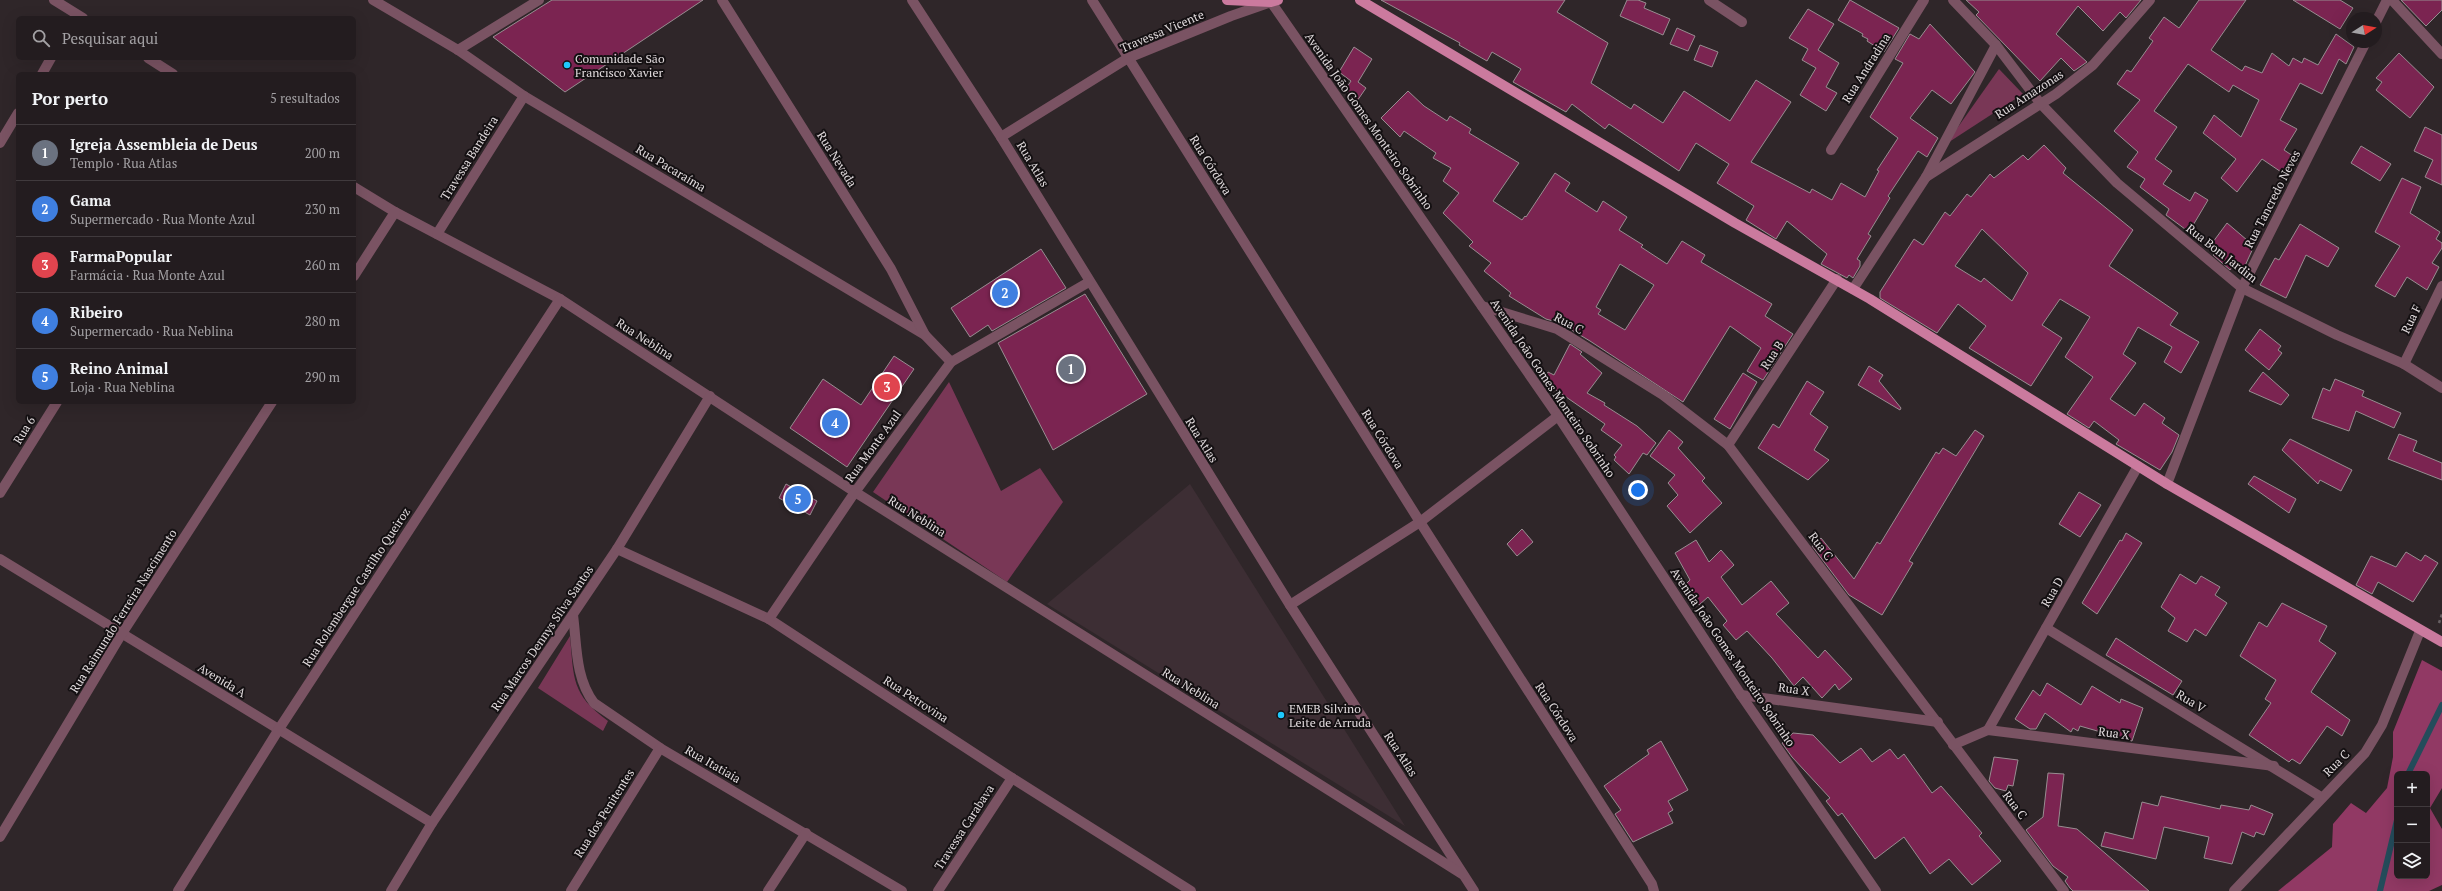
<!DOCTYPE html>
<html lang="pt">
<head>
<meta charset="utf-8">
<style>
	:root { --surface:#231c1f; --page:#2b2528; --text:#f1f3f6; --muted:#a3a1a4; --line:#403a3d; --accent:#0f766e }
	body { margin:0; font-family:"PT Serif",serif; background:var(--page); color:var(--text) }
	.controls { position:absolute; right:12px; bottom:12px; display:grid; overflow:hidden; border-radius:6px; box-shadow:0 4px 16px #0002 }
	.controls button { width:36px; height:36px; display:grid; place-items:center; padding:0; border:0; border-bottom:1px solid var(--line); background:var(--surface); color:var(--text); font:20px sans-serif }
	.compass { position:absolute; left:2346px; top:12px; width:36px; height:36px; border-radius:50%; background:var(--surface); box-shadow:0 4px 16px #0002; rotate:79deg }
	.you { position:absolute; left:1638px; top:490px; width:14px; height:14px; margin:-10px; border:3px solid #fff; border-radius:50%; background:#1a73e8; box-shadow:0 0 0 6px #1a73e833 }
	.badge { display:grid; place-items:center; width:26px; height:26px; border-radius:50%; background:var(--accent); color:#fff; font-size:13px; font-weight:700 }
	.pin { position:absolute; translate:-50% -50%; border:2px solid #fff; box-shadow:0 1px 4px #0006 }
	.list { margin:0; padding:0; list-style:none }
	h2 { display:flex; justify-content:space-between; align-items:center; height:52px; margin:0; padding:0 16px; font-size:17px }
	h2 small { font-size:13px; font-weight:400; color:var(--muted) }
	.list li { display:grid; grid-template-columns:26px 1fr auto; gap:12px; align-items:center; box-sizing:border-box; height:56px; padding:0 16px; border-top:1px solid var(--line) }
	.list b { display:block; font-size:15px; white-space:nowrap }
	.list p { margin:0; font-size:13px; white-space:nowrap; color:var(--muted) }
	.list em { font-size:13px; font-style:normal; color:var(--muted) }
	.icon { flex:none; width:22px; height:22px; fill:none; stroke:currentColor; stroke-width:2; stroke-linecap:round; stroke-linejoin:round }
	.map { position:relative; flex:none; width:2442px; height:891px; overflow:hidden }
	.search { position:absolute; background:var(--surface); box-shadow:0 4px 16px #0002; left:16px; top:16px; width:340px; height:44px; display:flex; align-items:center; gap:10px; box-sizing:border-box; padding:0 14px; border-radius:6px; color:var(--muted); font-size:15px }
	.panel { position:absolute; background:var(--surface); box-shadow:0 4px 16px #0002; left:16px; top:72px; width:340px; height:332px; border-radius:6px }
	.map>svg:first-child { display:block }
</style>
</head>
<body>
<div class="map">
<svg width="2442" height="891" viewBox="0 0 2442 891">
	<rect width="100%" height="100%" fill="#2f2629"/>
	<polygon fill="#3d2e34" points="1190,484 1405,826 1047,604"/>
	<g fill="#793756">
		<polygon points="1999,69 2023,94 1946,144"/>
		<polygon points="949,382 1001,491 1040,468 1063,502 1007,582 873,492"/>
		<path d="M 570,636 C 574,679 571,694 608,721 L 603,731 L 538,688 Z"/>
	</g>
	<path fill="#913964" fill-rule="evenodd" d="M 2422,660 L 2442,671 L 2442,788 L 2430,808 L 2442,829 L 2442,885 L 2429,891 L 2278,891 L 2332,847 L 2333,824 L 2351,803 L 2366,813 L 2387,788 L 2393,757 L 2393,732 ZM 2397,774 L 2427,774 L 2427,876 L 2397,876 Z"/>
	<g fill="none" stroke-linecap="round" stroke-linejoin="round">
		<g stroke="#244c5b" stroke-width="6">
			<polyline points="2408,774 2442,705"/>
			<polyline points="2380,891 2397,820"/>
		</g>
	</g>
	<g fill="#7b2451" stroke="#988d91" fill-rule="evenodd">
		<polygon points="552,0 703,0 565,92 493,37"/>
		<polygon points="1381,0 1565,0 1557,12 1608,43 1591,83 1631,109 1634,104 1663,123 1684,91 1730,121 1756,80 1791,102 1751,162 1810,193 1812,189 1832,200 1841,183 1865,197 1879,171 1877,170 1898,138 1870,117 1903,63 1895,59 1910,34 1919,39 1930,24 1975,72 1951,104 1932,90 1910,118 1938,138 1927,157 1918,151 1888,196 1890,198 1868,234 1871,236 1857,259 1860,261 1860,266 1853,278 1849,275 1847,278 1821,264 1827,254 1787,221 1776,239 1746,220 1754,206 1717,183 1729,164 1696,143 1679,171 1609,124 1605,129 1572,104 1566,112 1513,82 1521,69 1492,52 1487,61 1459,45 1460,43"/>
		<polygon points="1627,0 1638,0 1646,3 1644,8 1670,19 1663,35 1620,16"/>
		<polygon points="1850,0 1899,28 1884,52 1867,41 1868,39 1862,36 1863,34 1838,20"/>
		<polygon points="1966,0 2141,0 2126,18 2120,12 2103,31 2078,6 2056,34 2087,62 2074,71 2061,58 2040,81 1976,15 1979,12"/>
		<polygon points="2199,0 2246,0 2211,50 2242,71 2245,66 2262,73 2272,53 2289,66 2293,58 2302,63 2304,58 2318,65 2336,34 2354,47 2346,64 2339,59 2322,94 2300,83 2280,120 2297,129 2284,150 2296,158 2287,176 2262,159 2237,192 2221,178 2236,159 2203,133 2214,115 2241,137 2259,100 2233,85 2229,92 2188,64 2154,111 2177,127 2155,159 2172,171 2163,184 2190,201 2195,192 2208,200 2189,232 2166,215 2169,209 2140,187 2145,179 2127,167 2138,152 2114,131 2140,100 2117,84 2127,70 2131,72 2153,41 2149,38 2164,17 2179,28"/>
		<polygon points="2293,0 2340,0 2353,8 2340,29"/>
		<polygon points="2401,0 2442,0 2442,10 2426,26"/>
		<polygon points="1808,9 1834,24 1818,50 1839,63 1826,87 1837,93 1826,111 1800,95 1816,68 1802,60 1808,49 1789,38"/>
		<polygon points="1677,28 1695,36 1688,51 1670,44"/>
		<polygon points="1700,45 1718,52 1712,67 1694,60"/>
		<polygon points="1354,47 1372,59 1358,82 1366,88 1357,101 1345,90 1351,81 1339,72"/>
		<polygon points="2399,53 2434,87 2410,118 2376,90 2382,82 2376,78"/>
		<path d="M 1408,91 L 1424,106 L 1447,121 L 1450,116 L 1471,129 L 1469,133 L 1519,163 L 1493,201 L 1522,220 L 1525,216 L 1526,217 L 1555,173 L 1570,183 L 1565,191 L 1597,212 L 1603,201 L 1627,217 L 1619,230 L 1643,245 L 1641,247 L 1667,264 L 1682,241 L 1705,255 L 1701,262 L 1772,304 L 1765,316 L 1793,334 L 1763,380 L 1747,371 L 1761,348 L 1730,326 L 1683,402 L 1590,341 L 1560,323 L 1546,319 L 1509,296 L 1511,293 L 1484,271 L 1491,263 L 1469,246 L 1473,242 L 1443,213 L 1459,193 L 1443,181 L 1451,168 L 1433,158 L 1436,153 L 1404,131 L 1400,137 L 1381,118 ZM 1620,264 L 1654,285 L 1625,330 L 1598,314 L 1601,310 L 1596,307 Z"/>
		<polygon points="2425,127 2442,135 2442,185 2425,177 2433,160 2414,151"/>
		<path d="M 2044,145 L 2066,168 L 2063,173 L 2133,230 L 2109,266 L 2178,313 L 2170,325 L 2199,342 L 2181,373 L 2164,362 L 2172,347 L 2138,327 L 2123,354 L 2136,363 L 2110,399 L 2135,416 L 2144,403 L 2165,418 L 2162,423 L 2179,435 L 2172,452 L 2160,470 L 2116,444 L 2119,440 L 2094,421 L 2089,428 L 2067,414 L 2093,377 L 2065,357 L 2090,317 L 2060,299 L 2042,325 L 2062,338 L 2031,386 L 1969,348 L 1986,326 L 1958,304 L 1937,333 L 1880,298 L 1880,292 L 1914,239 L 1923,245 L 1945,212 L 1950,216 L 1967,194 L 1971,197 L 1990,174 L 1994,178 L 2023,155 L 2028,160 ZM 1982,229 L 2028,273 L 2012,301 L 1984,278 L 1981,282 L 1955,266 Z"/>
		<polygon points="2361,146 2391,164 2380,181 2351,163"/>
		<polygon points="2402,178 2421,187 2410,213 2440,232 2436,239 2442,243 2442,248 2432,263 2439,267 2427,290 2407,277 2395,297 2375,286 2400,246 2375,232"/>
		<polygon points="2227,223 2254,246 2244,268 2236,262 2230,270 2213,255 2216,252 2210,246"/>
		<polygon points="2300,224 2339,248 2328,267 2306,255 2286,298 2260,285 2275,258 2279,260"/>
		<polygon points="1041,249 1066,288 992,331 988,325 970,337 951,308"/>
		<polygon points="1085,294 1147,394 1053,450 998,343"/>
		<polygon points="2260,329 2281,346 2278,350 2282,353 2269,370 2245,350"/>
		<polygon points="1570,344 1582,352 1580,354 1602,373 1587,393 1605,403 1604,405 1637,426 1656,443 1647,455 1643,453 1629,474 1614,460 1616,457 1614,455 1622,445 1601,430 1605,424 1543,381 1548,372 1554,375"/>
		<polygon points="894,356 914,369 847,467 790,428 823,379 861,405"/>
		<polygon points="1869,366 1883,375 1879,381 1901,408 1900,410 1858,385"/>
		<polygon points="2263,372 2289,395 2281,405 2249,391"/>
		<polygon points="1743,373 1757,382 1730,429 1714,419"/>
		<polygon points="2335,379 2364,391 2362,396 2401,413 2394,428 2356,411 2349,431 2312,418 2323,388 2330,391"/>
		<polygon points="1807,381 1824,392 1810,414 1828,427 1814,450 1829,460 1808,480 1758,448 1773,424 1779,428"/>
		<polygon points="1669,430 1683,442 1678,448 1705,478 1702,481 1722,503 1690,533 1667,506 1678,495 1668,483 1675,475 1650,456"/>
		<polygon points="1975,430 1984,436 1909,561 1913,563 1882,615 1849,595 1812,546 1821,538 1854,579 1877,542 1880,544 1936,452 1939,454 1943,448 1956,456"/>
		<polygon points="2399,434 2417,441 2413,451 2442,463 2442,480 2388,459"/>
		<polygon points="2290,439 2352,470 2341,491 2320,480 2318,484 2282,450"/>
		<polygon points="2254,476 2296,499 2289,513 2248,484"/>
		<polygon points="786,484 817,501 810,515 779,498"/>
		<polygon points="2079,492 2101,505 2080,537 2059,524"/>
		<polygon points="1522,529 1533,542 1517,556 1507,544"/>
		<polygon points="2126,533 2142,543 2097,614 2082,603 2120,540 2122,541"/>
		<polygon points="1696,540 1709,562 1721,550 1734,565 1721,577 1742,605 1771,581 1789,603 1776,614 1818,658 1825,650 1852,679 1839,690 1835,684 1822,698 1803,677 1794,686 1772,658 1747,631 1736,640 1723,625 1727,621 1708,597 1699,605 1686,584 1690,580 1675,553"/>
		<polygon points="2406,552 2421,561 2425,555 2438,563 2413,602 2378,582 2372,594 2356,585 2371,556 2396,567"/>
		<polygon points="2180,574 2196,584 2201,576 2220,587 2215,595 2227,603 2206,636 2195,629 2187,642 2168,631 2175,618 2161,607"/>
		<polygon points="2282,603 2327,626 2319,641 2336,653 2311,692 2350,720 2342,736 2327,726 2300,764 2292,759 2289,762 2249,735 2271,703 2265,699 2276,680 2240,656 2259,622 2267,627"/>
		<polygon points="2116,638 2182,681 2173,695 2106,655"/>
		<polygon points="2047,683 2081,705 2092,686 2120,703 2121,699 2143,708 2132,741 2080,726 2078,731 2073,728 2071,732 2045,713 2036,729 2030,729 2015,719 2033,690 2040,696"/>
		<polygon points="1793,733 1813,735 1840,763 1861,748 1872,762 1890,749 1898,759 1904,754 1932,793 1941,786 1982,833 1979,836 2001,861 1972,885 1949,859 1930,874 1904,837 1875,859 1842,813 1838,816 1826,801 1830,798 1792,757 1782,743"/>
		<polygon points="1661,741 1688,790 1668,801 1673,810 1668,813 1673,823 1633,842 1615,814 1621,810 1604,786 1649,754 1647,750"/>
		<polygon points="1994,757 2018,760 2013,786 2008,785 2006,791 1995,788 1989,781"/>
		<polygon points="2048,773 2064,774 2058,826 2077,829 2149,891 2073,891 2070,888 2065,881 2068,877 2053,866 2026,830 2043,817"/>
		<polygon points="2161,796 2220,809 2221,805 2249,810 2251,805 2273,814 2264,835 2256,832 2254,837 2242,832 2232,864 2204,858 2209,837 2164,827 2156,859 2101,846 2105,832 2133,839 2142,802 2158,806"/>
	</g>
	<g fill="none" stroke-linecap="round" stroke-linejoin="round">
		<polyline stroke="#686063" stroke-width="2.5" stroke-dasharray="3 3" stroke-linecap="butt" points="2439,623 2442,614"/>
		<g stroke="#7a5363" stroke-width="10">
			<polyline points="54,0 83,18"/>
			<polyline points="373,0 458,50 524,96 925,335 951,362"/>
			<polyline points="722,0 891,269 925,335"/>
			<polyline points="912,0 1001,137 1290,605 1474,891"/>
			<polyline points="1092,0 1420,522 1652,884 1654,891"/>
			<polyline points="1709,0 1742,22"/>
			<polyline points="1953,0 1996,45 2040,103 2117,183 2242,288 2337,335 2404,364 2442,388"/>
			<polyline points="2392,0 2442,54"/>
			<polyline points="2376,22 2387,0"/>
			<polyline points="458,50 539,0"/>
			<polyline points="148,58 173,74"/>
			<polyline points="42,74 51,58"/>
			<polyline points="1001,137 1128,58 1231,16 1271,2 1558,416 1741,695 1876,891"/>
			<polyline points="0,143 18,113"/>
			<polyline points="1831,150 1924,0"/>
			<polyline points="1926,177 2056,94 2093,65 2150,0"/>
			<polyline points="354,187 395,212 560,299 855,492 1462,874"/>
			<polyline points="437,234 524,96"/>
			<polyline points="354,276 395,212"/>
			<polyline points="1853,289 1926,177 1996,45"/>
			<polyline points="1482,306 1557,329 1663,395 1728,445 2064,891"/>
			<polyline points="2404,364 2442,286"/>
			<polyline points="1728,445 1837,279"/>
			<polyline points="2167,484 2242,288 2366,42"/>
			<polyline points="0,493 57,402"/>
			<polyline points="617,549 769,619 1012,778 1191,891"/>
			<polyline points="0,559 432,823"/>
			<polyline points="1290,605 1420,522 1558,416"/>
			<path d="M 573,615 C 577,645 575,678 594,703 L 660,748 L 902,891"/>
			<polyline points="769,619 855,492 951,362 1089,282"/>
			<polyline points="2046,628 2321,797"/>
			<polyline points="1741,695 1938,722"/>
			<polyline points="1988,730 2138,466"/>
			<polyline points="1953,745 1988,730 2274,766"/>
			<polyline points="0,837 121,635 272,402"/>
			<polyline points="178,891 279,729 560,299"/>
			<polyline points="391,891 432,823 617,549 710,396"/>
			<polyline points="571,891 660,748"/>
			<polyline points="768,891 806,833"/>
			<polyline points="938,891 1012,778"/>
			<polyline points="2234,891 2365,753 2382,725 2420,631"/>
		</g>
		<g stroke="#cb7a9e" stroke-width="10">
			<polyline points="1227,0 1271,2 1278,0"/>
			<polyline points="1360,0 1735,223 1870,299 2167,484 2442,642"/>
		</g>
	</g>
	<g fill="#1ec9fd" stroke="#141012" stroke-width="1.5">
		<circle cx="567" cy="65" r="4"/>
		<circle cx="1281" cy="715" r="4"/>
	</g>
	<g text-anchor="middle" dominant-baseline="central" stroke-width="4" stroke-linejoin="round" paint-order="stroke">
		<g font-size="12" fill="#e0dadc" stroke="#141012">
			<text transform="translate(1162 31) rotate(-23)">Travessa Vicente</text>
			<text transform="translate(1866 68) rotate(-58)">Rua Andradina</text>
			<text transform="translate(2029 94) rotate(-33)">Rua Amazonas</text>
			<text transform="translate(1369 121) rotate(55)">Avenida João Gomes Monteiro Sobrinho</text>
			<text transform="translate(469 158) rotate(-58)">Travessa Bandeira</text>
			<text transform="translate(837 159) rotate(58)">Rua Nevada</text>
			<text transform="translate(1033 164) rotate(59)">Rua Atlas</text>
			<text transform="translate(1211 165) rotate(58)">Rua Córdova</text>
			<text transform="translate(671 168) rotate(31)">Rua Pacaraíma</text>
			<text transform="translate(2272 199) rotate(-63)">Rua Tancredo Neves</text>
			<text transform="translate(2222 253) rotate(38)">Rua Bom Jardim</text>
			<text transform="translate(2411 319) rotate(-64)">Rua F</text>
			<text transform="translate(1569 323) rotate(28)">Rua C</text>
			<text transform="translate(645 339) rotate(33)">Rua Neblina</text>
			<text transform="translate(1772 355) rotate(-57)">Rua B</text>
			<text transform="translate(1553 388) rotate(56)">Avenida João Gomes Monteiro Sobrinho</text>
			<text transform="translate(24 430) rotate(-58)">Rua 6</text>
			<text transform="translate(1383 439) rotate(58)">Rua Córdova</text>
			<text transform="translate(1202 440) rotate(58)">Rua Atlas</text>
			<text transform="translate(873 446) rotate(-54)">Rua Monte Azul</text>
			<text transform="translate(917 516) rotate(32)">Rua Neblina</text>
			<text transform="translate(1821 546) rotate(53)">Rua C</text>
			<text transform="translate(356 587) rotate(-57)">Rua Rolembergue Castilho Queiroz</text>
			<text transform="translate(2052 592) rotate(-60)">Rua D</text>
			<text transform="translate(123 611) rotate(-58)">Rua Raimundo Ferreira Nascimento</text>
			<text transform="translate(542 638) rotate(-56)">Rua Marcos Dennys Silva Santos</text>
			<text transform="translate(1733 657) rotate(56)">Avenida João Gomes Monteiro Sobrinho</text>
			<text transform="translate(222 680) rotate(31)">Avenida A</text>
			<text transform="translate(1191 688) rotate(32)">Rua Neblina</text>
			<text transform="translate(1794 689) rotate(8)">Rua X</text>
			<text transform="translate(916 699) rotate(33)">Rua Petrovina</text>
			<text transform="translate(2191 701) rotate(31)">Rua V</text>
			<text transform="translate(1557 712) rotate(57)">Rua Córdova</text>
			<text transform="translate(2114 733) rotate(7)">Rua X</text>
			<text transform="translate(1401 754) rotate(57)">Rua Atlas</text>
			<text transform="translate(2336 763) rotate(-45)">Rua C</text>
			<text transform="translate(713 764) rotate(30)">Rua Itatiaia</text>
			<text transform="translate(2015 805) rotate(53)">Rua C</text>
			<text transform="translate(604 813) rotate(-58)">Rua dos Penitentes</text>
			<text transform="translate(964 827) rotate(-57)">Travessa Carabava</text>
		</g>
		<g font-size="12" fill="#e0dadc" stroke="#141012" text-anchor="start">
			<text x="575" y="58">Comunidade São<tspan x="575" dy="14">Francisco Xavier</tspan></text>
			<text x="1289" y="708">EMEB Silvino<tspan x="1289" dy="14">Leite de Arruda</tspan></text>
		</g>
	</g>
</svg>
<div class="controls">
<button>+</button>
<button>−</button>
<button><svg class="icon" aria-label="layers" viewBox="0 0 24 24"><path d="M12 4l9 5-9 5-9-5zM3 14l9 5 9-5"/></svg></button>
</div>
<svg class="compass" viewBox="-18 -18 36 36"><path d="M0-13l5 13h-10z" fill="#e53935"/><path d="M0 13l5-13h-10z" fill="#a3a1a4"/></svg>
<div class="you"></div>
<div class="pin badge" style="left:1071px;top:369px;background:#6b7280">1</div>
<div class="pin badge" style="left:1005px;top:293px;background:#3f7fe0">2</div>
<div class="pin badge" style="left:887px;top:387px;background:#e0444e">3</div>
<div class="pin badge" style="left:835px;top:423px;background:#3f7fe0">4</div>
<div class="pin badge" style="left:798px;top:499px;background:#3f7fe0">5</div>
<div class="search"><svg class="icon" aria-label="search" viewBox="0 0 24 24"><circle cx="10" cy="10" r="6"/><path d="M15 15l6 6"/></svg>Pesquisar aqui</div>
<section class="panel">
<h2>Por perto<small>5 resultados</small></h2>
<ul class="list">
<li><span class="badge" style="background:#6b7280">1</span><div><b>Igreja Assembleia de Deus</b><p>Templo · Rua Atlas</p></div><em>200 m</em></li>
<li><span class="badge" style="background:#3f7fe0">2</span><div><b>Gama</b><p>Supermercado · Rua Monte Azul</p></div><em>230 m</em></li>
<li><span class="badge" style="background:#e0444e">3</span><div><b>FarmaPopular</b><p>Farmácia · Rua Monte Azul</p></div><em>260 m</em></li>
<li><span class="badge" style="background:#3f7fe0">4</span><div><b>Ribeiro</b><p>Supermercado · Rua Neblina</p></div><em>280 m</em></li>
<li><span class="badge" style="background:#3f7fe0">5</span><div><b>Reino Animal</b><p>Loja · Rua Neblina</p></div><em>290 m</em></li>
</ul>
</section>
</div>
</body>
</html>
